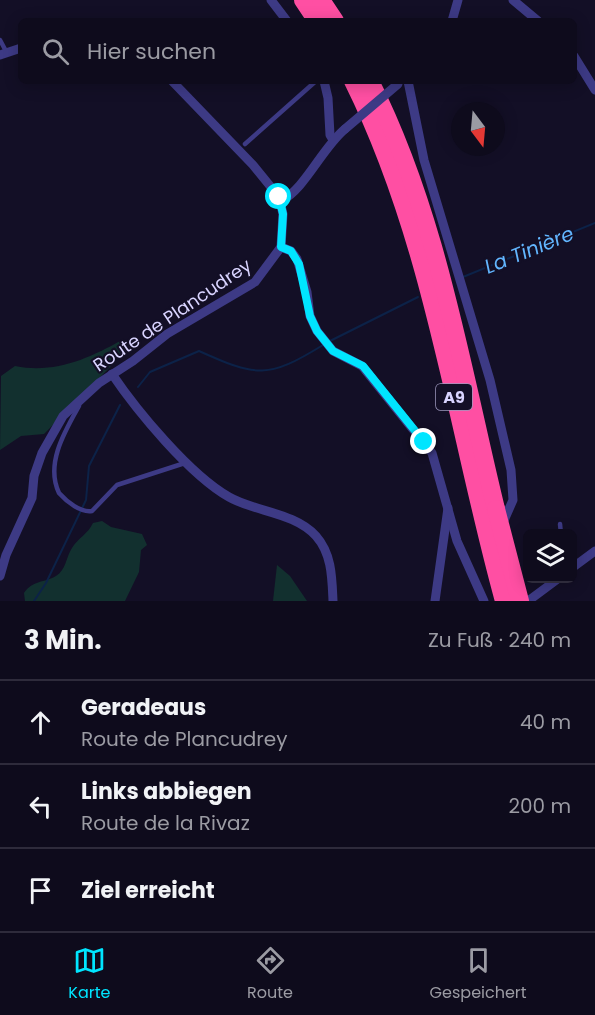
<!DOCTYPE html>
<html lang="de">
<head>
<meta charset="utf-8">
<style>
	:root { --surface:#0e0b1c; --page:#1c1929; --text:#f1f3f6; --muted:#9b9ba3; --line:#2e2b3b; --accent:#00e5ff }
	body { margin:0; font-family:Poppins,sans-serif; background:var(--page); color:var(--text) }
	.controls { position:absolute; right:18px; bottom:18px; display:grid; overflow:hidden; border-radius:9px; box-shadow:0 3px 15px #0003 }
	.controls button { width:54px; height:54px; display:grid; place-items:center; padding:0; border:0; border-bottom:2px solid var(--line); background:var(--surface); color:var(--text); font:30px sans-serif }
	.compass { position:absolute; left:451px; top:102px; width:54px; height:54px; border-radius:50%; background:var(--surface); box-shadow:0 3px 15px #0003; rotate:164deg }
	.stop { position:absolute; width:18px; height:18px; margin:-14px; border:4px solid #00e5ff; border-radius:50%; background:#fff }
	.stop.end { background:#00e5ff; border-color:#fff; box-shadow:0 2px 6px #0008 }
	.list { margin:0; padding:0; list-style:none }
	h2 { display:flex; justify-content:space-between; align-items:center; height:78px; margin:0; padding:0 24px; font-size:26px }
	h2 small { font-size:20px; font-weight:400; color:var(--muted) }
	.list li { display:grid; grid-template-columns:39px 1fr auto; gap:18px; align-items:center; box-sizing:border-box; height:84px; padding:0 24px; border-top:2px solid var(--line) }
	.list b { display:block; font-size:22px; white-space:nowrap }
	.list p { margin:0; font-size:20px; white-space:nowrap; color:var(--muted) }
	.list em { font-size:20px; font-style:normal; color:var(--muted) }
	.icon { flex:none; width:33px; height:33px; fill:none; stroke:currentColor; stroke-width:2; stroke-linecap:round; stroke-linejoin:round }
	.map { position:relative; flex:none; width:595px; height:601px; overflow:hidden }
	.search { position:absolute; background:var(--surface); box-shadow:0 3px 15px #0003; left:18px; right:18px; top:18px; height:66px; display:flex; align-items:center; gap:15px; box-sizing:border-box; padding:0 21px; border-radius:9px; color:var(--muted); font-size:22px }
	.sheet { height:330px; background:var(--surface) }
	nav { display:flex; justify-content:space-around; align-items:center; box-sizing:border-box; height:84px; border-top:2px solid var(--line); background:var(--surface); font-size:16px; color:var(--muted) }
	nav a { display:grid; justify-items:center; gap:3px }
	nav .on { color:var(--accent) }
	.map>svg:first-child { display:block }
</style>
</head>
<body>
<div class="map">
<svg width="595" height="601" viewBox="0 0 595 601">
	<rect width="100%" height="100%" fill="#130f26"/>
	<g fill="#12302f">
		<path d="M 122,340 L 125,348 L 116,361 L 44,434 L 21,436 L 0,450 L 1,376 L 15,366 C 54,374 88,359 122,340 Z"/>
		<path d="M 102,521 L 111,527 L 142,534 L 147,545 L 141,550 L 139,572 L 125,601 L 25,601 L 24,593 C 33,580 44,583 56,576 C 66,570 66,557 72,548 C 78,538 88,534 93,523 Z"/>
		<polygon points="277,565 290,576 307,601 273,601"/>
	</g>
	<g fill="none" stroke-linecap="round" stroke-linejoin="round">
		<g stroke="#0c2248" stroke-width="2">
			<polyline points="463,277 595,223"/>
			<polyline points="328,342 418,297"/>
			<path d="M 138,387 L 150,372 L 199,351 C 257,377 268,379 323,345"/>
			<polyline points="34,601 46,583 86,500 89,466 120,405"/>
		</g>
		<g stroke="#3d3a85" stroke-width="4.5">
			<polyline points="0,40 7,53"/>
			<polyline points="245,144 316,81"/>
			<path d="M 79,406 C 65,431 45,464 59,493 C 67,502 81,513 92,511 L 117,485 L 188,462"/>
			<polyline points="560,524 561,534"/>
		</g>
		<g stroke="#3d3a85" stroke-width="9">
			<polyline points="271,0 287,21"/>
			<polyline points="513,0 538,21"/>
			<polyline points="452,21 458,0"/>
			<polyline points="0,55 21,48"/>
			<polyline points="574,56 595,90"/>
			<polyline points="324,81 328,98 330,135 333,140"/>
			<polyline points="408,81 424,160 490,380 511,470 513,500 502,525"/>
			<path d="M 281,201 C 305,189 322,148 345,129"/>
			<polyline points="281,247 291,251 297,259 307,292 310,316 317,331 333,351 362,366 432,453 457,541 484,601"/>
			<path d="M 112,374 C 137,411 190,475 229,497 C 255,512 294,512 316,536 C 332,554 332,578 333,601"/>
			<polyline points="572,568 595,551"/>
			<polyline points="0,576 6,555 32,498 34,476 42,453 63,416 99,383 133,361 167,334 255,282 281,247 283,214 279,197 253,165 172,81"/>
			<polyline points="435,601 448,508"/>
			<polyline points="528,601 559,578"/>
		</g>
		<g stroke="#ff4fa3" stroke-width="18">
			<polyline points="303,0 317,21"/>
			<polyline points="321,0 335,21"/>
			<path d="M 353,81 C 434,244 456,427 504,601"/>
			<path d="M 370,81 C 437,214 461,365 496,509"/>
		</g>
		<polyline stroke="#3d3a85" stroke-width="9" points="345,129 398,84"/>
		<polyline stroke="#ff4fa3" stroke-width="18" points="496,509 520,601"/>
	</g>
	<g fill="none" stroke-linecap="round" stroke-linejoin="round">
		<polyline stroke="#00e5ff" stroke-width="8" points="279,197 283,214 281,247 291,251 299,264 310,316 317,331 333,351 363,366 424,442"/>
	</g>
	<g text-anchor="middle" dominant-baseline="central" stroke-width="4.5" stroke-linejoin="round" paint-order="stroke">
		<rect fill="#130f26" stroke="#9e99be" stroke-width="1.5" x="436" y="384" width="36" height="26" rx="4.5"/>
		<g font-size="16" font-weight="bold" fill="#d9d4ff">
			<text x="454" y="397">A9</text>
		</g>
		<g font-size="18" fill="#d9d4ff" stroke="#130f26">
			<text transform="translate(172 315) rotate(-34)">Route de Plancudrey</text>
		</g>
		<g font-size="20" font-style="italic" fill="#62b6ff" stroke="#130f26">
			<text transform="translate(529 250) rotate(-22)">La Tinière</text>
		</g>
	</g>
</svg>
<div class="controls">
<button><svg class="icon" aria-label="layers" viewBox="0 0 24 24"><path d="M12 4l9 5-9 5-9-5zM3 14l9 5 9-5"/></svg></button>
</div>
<svg class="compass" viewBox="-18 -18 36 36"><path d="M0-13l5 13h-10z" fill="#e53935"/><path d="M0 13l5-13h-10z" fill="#9b9ba3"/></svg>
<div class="stop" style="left:279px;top:197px"></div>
<div class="stop end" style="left:424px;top:442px"></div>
<div class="search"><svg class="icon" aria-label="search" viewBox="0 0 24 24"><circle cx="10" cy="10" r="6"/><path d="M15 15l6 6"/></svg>Hier suchen</div>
</div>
<section class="sheet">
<h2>3 Min.<small>Zu Fuß · 240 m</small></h2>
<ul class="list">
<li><svg class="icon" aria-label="ahead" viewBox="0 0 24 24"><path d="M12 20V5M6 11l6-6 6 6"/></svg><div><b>Geradeaus</b><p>Route de Plancudrey</p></div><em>40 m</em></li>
<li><svg class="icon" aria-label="left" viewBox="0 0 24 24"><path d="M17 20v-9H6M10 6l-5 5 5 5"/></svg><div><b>Links abbiegen</b><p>Route de la Rivaz</p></div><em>200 m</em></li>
<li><svg class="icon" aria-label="arrive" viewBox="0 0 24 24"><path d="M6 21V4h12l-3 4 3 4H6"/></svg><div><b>Ziel erreicht</b></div></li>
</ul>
</section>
<nav>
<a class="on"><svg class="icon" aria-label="map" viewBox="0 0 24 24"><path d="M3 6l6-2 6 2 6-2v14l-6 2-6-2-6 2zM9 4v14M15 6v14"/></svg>Karte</a>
<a><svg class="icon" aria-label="directions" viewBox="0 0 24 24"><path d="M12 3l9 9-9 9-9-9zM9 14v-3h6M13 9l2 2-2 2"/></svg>Route</a>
<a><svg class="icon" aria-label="saved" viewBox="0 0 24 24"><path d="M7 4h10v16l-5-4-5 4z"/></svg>Gespeichert</a>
</nav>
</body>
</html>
